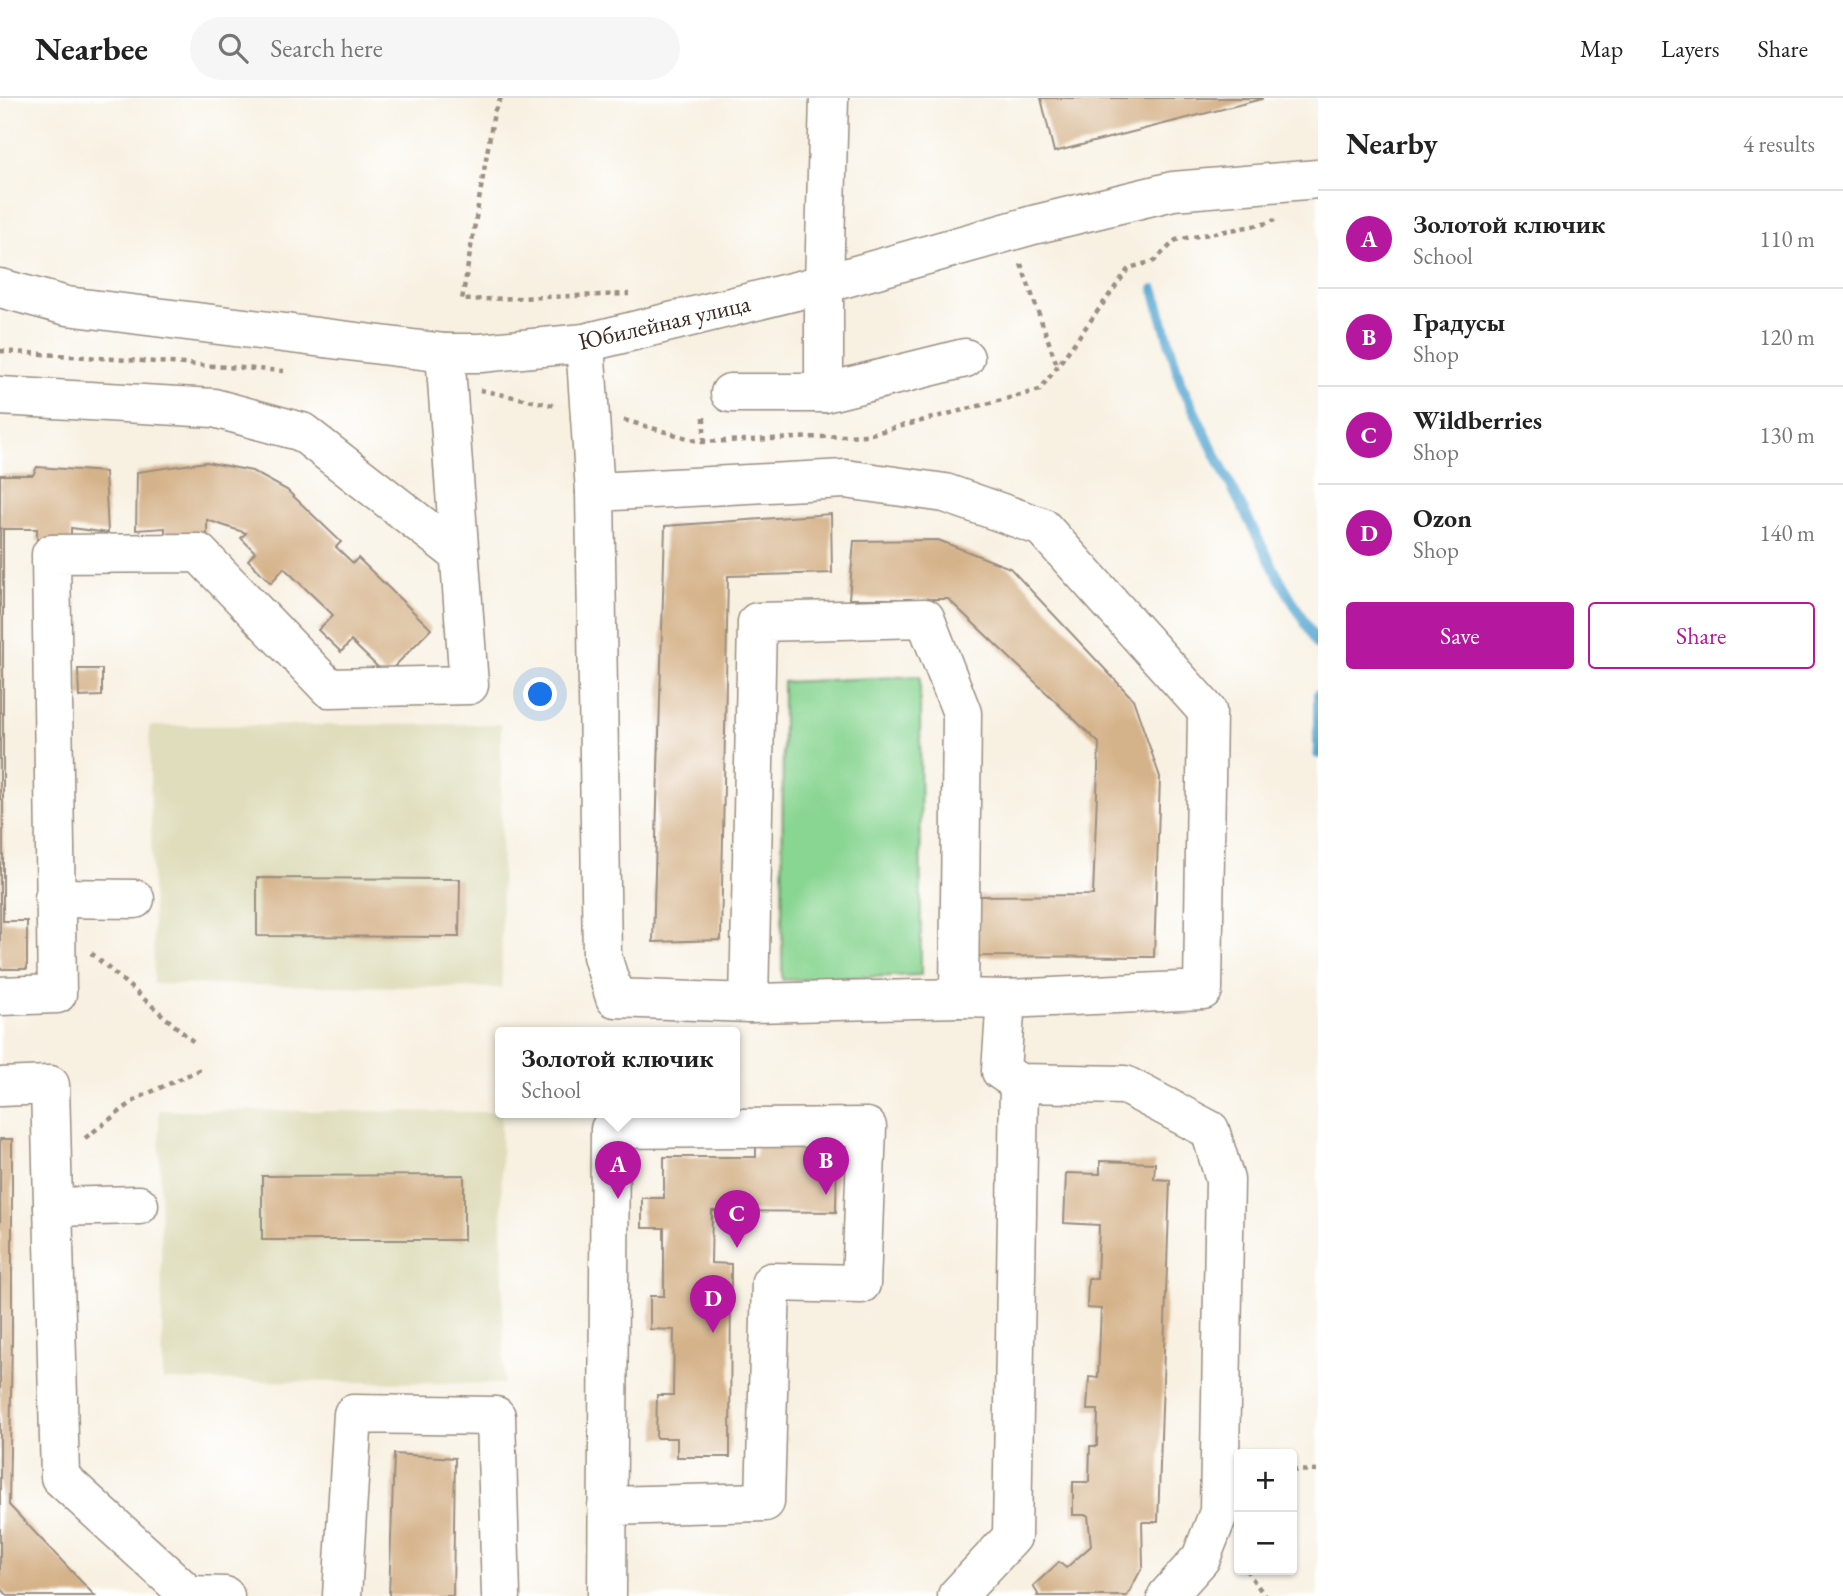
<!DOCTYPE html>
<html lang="en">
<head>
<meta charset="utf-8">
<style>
	:root { --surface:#fff; --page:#f6f6f6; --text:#222; --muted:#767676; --line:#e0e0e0; --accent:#b5179e }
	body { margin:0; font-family:"EB Garamond",serif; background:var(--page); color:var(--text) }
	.controls { position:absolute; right:21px; bottom:21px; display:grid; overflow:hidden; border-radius:7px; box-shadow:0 2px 5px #0004 }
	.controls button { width:63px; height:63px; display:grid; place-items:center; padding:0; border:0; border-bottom:2px solid var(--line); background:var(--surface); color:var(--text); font:35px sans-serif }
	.you { position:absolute; left:541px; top:597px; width:24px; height:24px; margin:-18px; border:5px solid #fff; border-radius:50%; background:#1a73e8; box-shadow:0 0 0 10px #1a73e833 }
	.badge { display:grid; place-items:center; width:46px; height:46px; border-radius:50%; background:var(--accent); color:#fff; font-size:23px; font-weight:700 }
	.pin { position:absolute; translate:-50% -58px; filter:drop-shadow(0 2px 4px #0008) }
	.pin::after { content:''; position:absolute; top:37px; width:24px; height:21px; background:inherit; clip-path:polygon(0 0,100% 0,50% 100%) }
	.popup { position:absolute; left:495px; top:929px; width:245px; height:91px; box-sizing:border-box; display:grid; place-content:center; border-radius:7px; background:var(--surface); filter:drop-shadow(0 2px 5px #0005); font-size:23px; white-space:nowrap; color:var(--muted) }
	.popup b { font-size:26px; color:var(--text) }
	.popup::after { content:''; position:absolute; left:50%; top:100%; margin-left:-14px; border:14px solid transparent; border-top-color:var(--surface) }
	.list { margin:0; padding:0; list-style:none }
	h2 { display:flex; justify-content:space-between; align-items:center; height:91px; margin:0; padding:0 28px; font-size:30px }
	h2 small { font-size:23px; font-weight:400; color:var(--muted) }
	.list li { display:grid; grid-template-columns:46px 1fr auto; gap:21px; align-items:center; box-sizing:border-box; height:98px; padding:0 28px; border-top:2px solid var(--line) }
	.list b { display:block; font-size:26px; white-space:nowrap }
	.list p { margin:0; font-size:23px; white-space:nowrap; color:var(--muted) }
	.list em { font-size:23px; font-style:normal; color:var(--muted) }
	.actions { display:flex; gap:14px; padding:21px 28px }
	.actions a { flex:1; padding:16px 0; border:2px solid var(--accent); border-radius:7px; text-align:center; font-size:24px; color:var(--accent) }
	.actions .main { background:var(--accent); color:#fff }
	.icon { flex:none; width:38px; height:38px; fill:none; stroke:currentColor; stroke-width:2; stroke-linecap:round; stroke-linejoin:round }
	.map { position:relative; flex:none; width:1318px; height:1498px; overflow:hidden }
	header { display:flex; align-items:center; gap:42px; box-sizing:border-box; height:98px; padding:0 35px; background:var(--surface); border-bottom:2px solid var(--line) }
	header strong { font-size:33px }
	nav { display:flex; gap:38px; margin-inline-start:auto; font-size:24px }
	.search { width:490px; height:63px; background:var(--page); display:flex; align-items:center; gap:18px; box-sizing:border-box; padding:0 24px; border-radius:38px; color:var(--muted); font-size:26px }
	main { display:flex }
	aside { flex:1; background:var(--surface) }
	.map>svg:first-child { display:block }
</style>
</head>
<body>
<header>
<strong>Nearbee</strong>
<div class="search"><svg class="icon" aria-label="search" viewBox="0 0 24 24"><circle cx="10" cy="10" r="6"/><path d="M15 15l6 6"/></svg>Search here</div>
<nav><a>Map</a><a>Layers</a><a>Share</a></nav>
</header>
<main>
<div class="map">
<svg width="1318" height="1498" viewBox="0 0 1318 1498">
	<rect width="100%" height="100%" fill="#fff"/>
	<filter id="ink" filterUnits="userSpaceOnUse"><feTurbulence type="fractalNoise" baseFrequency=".0143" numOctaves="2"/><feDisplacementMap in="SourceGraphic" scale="14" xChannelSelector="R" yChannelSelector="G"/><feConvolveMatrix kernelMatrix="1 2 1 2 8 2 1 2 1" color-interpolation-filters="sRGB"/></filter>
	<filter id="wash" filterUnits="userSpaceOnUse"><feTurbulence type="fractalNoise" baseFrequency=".00686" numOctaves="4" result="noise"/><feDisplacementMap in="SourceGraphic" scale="28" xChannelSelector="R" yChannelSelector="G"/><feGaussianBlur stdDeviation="1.57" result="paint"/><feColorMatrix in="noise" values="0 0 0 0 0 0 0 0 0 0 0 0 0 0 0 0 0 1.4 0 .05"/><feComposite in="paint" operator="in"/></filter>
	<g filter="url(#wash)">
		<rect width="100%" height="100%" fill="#f8f1e2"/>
		<g fill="#dfddbb">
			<polygon points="501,626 502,890 154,886 149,628"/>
			<polygon points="159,1012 501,1014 504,1286 163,1282"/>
		</g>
		<polygon fill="#89d592" stroke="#628058" stroke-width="2" points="920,578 921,877 782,882 783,584"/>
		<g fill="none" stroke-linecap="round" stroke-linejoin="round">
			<g stroke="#57a7d1" stroke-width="10">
				<polyline points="1154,191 1181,286 1228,382 1275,473 1318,547"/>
				<polyline points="1318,596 1318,656"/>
			</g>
		</g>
		<g id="blocks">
			<g fill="#d5b38a">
				<polygon points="1041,0 1262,0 1262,1 1054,54"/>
				<polygon points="206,364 252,373 287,392 341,444 336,449 353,465 358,460 431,531 386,577 351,543 341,554 318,532 333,517 284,470 271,485 248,462 255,454 241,440 246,435 207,422 207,442 165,442 165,430 136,432 137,374"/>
				<polygon points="37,369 105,374 108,435 71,430 71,443 37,443 37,431 3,431 3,823 27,823 27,871 0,871 0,377 33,377"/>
				<polygon points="831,416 832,475 728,478 721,842 653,844 665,428"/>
				<polygon points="938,442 1010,470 1133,601 1160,679 1154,859 976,858 979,798 1093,797 1099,645 948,501 849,501 854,443"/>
				<polygon points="78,571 102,571 102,598 79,599"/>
				<polygon points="257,780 460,781 459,839 257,838"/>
				<polygon points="0,1041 12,1041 12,1243 9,1407 95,1498 8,1498 0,1489"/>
				<polygon points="756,1046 837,1046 836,1114 712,1113 711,1165 731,1166 730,1359 677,1359 677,1340 656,1340 657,1297 673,1297 674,1232 650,1231 650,1198 664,1198 664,1130 642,1130 642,1100 664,1100 664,1059 756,1059"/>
				<polygon points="1100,1063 1155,1065 1154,1081 1170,1082 1158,1424 1142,1424 1143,1468 1127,1498 1037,1498 1038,1496 1033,1488 1059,1464 1066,1470 1091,1448 1088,1417 1073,1417 1073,1384 1089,1384 1090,1348 1097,1348 1098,1312 1087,1312 1089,1279 1098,1280 1101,1211 1087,1210 1088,1181 1097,1181 1099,1127 1064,1125 1066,1075 1100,1076"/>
				<polygon points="464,1077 464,1142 262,1142 262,1078"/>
				<polygon points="394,1356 455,1360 453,1498 389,1498"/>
			</g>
		</g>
	</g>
	<g filter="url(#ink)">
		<use href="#blocks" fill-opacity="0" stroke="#9a8e80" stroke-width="2"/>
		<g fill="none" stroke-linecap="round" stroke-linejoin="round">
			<defs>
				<g id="minor">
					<polyline points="0,190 67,208 445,255 481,255 585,245 824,186 1033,127 1173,93 1318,81"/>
					<polyline points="585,245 595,394 845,381 945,395 1042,429 1207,613 1203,892 1006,901 1001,973 1019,985 1125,987 1210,1032 1225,1082 1219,1414 1201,1460 1167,1498"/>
					<polyline points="730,295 824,295 824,186 829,0"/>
					<polyline points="824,295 965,260"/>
					<polyline points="0,298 214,310 302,334 460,457"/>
					<polyline points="595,394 602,858 615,900 749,905 757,524 925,520 962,615 959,900 1006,901"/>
					<polyline points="54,800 135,801"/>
					<polyline points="0,898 57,896 51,456 199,455 329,590 469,587 445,255"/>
					<polyline points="749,905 959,900"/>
					<polyline points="0,989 50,987 60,1379 189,1497 225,1498"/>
					<polyline points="53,1109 139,1107"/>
					<polyline points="342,1498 353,1316 496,1318 501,1498"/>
					<polyline points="607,1498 610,1031 867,1029 861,1186 771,1184 765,1404 607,1408"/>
					<polyline points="957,1498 1012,1439 1019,985"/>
				</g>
			</defs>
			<use href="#minor" stroke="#9a8e80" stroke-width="41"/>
			<g stroke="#9a8e80" stroke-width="4.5" stroke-dasharray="5 5" stroke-linecap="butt">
				<polyline points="501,0 494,14 462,202 629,196"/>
				<polyline points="1021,166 1057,267"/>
				<polyline points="0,253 284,273"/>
				<polyline points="480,292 557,308"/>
				<polyline points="624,322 701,344 867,337 1040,292 1129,170 1154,163 1176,142 1264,126 1275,122"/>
				<polyline points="704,344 704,317"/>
				<polyline points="91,855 196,946"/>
				<polyline points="85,1040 138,1000 201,971"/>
				<polyline points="1292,1372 1318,1373"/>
				<polyline points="1246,1472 1265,1498"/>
			</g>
			<use href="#minor" stroke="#fff" stroke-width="38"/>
		</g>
	</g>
	<g text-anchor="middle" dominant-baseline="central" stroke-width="6" stroke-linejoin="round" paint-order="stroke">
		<g font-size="24" fill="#3b2a1e" stroke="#fff">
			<text transform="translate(664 224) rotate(-13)">Юбилейная улица</text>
		</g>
	</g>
</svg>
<div class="controls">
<button>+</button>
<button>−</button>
</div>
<div class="you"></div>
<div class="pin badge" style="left:618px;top:1101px">A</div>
<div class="popup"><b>Золотой ключик</b>School</div>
<div class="pin badge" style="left:826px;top:1097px">B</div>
<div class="pin badge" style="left:737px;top:1150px">C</div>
<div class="pin badge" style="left:713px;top:1235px">D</div>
</div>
<aside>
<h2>Nearby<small>4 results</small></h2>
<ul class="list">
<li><span class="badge">A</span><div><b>Золотой ключик</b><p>School</p></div><em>110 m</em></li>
<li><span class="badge">B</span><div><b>Градусы</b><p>Shop</p></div><em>120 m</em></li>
<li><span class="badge">C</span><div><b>Wildberries</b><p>Shop</p></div><em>130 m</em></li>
<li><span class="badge">D</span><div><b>Ozon</b><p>Shop</p></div><em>140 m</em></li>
</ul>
<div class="actions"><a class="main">Save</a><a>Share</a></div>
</aside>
</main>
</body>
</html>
